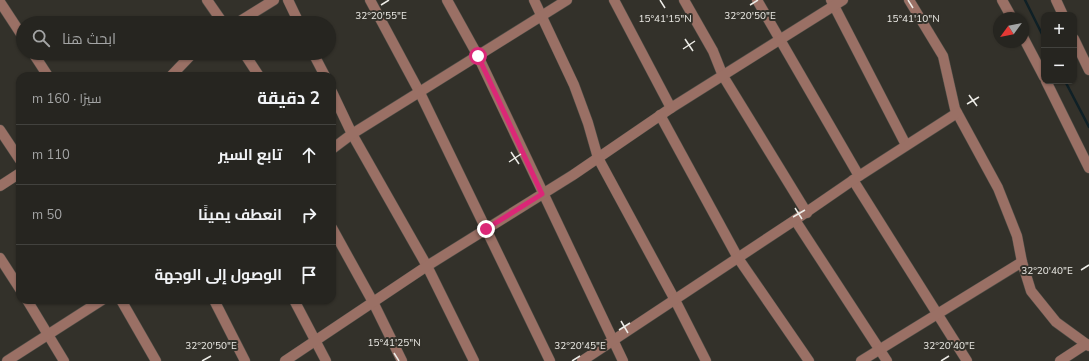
<!DOCTYPE html>
<html lang="ar">
<head>
<meta charset="utf-8">
<style>
	:root { --surface:#262520; --page:#32312d; --text:#f1f3f6; --muted:#a4a5a5; --line:#42423e }
	body { margin:0; font-family:"Nunito Sans",Cairo,sans-serif; background:var(--page); color:var(--text); direction:rtl }
	.controls { position:absolute; right:12px; top:12px; display:grid; overflow:hidden; border-radius:8px; box-shadow:0 1px 3px #0004 }
	.controls button { width:36px; height:36px; display:grid; place-items:center; padding:0; border:0; border-bottom:1px solid var(--line); background:var(--surface); color:var(--text); font:20px sans-serif }
	.compass { position:absolute; left:993px; top:12px; width:36px; height:36px; border-radius:50%; background:var(--surface); box-shadow:0 1px 3px #0004; rotate:237deg }
	.stop { position:absolute; width:12px; height:12px; margin:-9px; border:3px solid #db2777; border-radius:50%; background:#fff }
	.stop.end { background:#db2777; border-color:#fff; box-shadow:0 1px 4px #0008 }
	.list { margin:0; padding:0; list-style:none }
	h2 { display:flex; justify-content:space-between; align-items:center; height:52px; margin:0; padding:0 16px; font-size:17px }
	h2 small { font-size:13px; font-weight:400; color:var(--muted) }
	.list li { display:grid; grid-template-columns:26px 1fr auto; gap:12px; align-items:center; box-sizing:border-box; height:60px; padding:0 16px; border-top:1px solid var(--line) }
	.list b { display:block; font-size:15px; white-space:nowrap }
	.list em { font-size:13px; font-style:normal; color:var(--muted) }
	.icon { flex:none; width:22px; height:22px; fill:none; stroke:currentColor; stroke-width:2; stroke-linecap:round; stroke-linejoin:round }
	.map { position:relative; flex:none; width:1089px; height:361px; overflow:hidden; direction:ltr }
	.search { position:absolute; background:var(--surface); box-shadow:0 1px 3px #0004; left:16px; top:16px; width:320px; height:44px; display:flex; align-items:center; gap:10px; box-sizing:border-box; padding:0 14px; border-radius:22px; color:var(--muted); font-size:15px }
	.panel { position:absolute; background:var(--surface); box-shadow:0 1px 3px #0004; left:16px; top:72px; width:320px; height:232px; border-radius:12px; direction:rtl }
	.map>svg:first-child { display:block }
</style>
</head>
<body>
<div class="map">
<svg width="1089" height="361" viewBox="0 0 1089 361">
	<rect width="100%" height="100%" fill="#33312a"/>
	<g fill="none" stroke-linecap="round" stroke-linejoin="round">
		<g stroke="#0f2026" stroke-width="2.5">
			<polyline points="1025,0 1044,38"/>
			<polyline points="1065,81 1089,127"/>
		</g>
		<defs>
			<g id="minor">
				<polyline points="207,0 223,23"/>
				<polyline points="288,0 299,23"/>
				<polyline points="370,0 420,93 550,361"/>
				<polyline points="447,0 478,56 623,361"/>
				<polyline points="534,0 574,85 588,123 598,158 675,300 706,361"/>
				<polyline points="614,0 671,108"/>
				<polyline points="684,0 713,51 723,76 807,213"/>
				<polyline points="757,0 859,176"/>
				<polyline points="831,0 906,145"/>
				<polyline points="909,0 943,56 955,109 998,188 1017,236 1022,262 1031,291 1056,322 1089,346"/>
				<polyline points="1002,0 1012,18"/>
				<polyline points="1056,0 1063,15"/>
				<polyline points="0,2 23,37"/>
				<polyline points="237,23 274,0"/>
				<polyline points="1023,37 1044,77"/>
				<polyline points="1074,39 1089,70"/>
				<polyline points="33,53 48,76"/>
				<polyline points="244,53 259,76"/>
				<polyline points="313,53 325,76"/>
				<polyline points="171,76 193,53"/>
				<polyline points="1046,81 1089,168"/>
				<polyline points="332,92 352,134 427,266 474,361"/>
				<polyline points="660,115 738,258 809,361"/>
				<polyline points="0,130 20,160"/>
				<polyline points="332,149 352,134 567,0"/>
				<polyline points="853,180 967,361"/>
				<polyline points="0,186 20,173"/>
				<polyline points="795,220 887,361"/>
				<polyline points="332,228 373,302 402,361"/>
				<polyline points="0,258 20,289"/>
				<polyline points="27,300 64,361"/>
				<polyline points="121,300 156,361"/>
				<polyline points="214,300 245,361"/>
				<polyline points="294,300 326,361"/>
				<polyline points="7,361 102,300"/>
				<polyline points="285,361 427,266 573,175 671,108 843,0"/>
				<polyline points="582,361 795,220 859,176 957,113"/>
				<polyline points="861,361 1022,262"/>
				<polyline points="1060,361 1086,344"/>
			</g>
		</defs>
		<use href="#minor" stroke="#514f48" stroke-width="11"/>
		<use href="#minor" stroke="#9a7065" stroke-width="10"/>
	</g>
	<g fill="none" stroke-linecap="round" stroke-linejoin="round">
		<polyline stroke="#db2777" stroke-width="5" points="478,56 542,194 486,229"/>
	</g>
	<path fill="none" stroke="#edece7" stroke-width="1.5" d="M 660,0 L 665,8M 908,0 L 913,8M 381,5 L 389,0M 750,5 L 758,0M 685,39 L 693,51M 683,49 L 695,41M 969,95 L 977,106M 967,104 L 979,97M 511,152 L 519,164M 509,162 L 521,154M 795,208 L 802,219M 793,217 L 805,210M 1081,270 L 1089,265M 621,321 L 628,333M 619,330 L 630,323M 394,353 L 399,361M 202,361 L 211,356M 572,361 L 580,356M 941,361 L 949,356"/>
	<g font-size="10" text-anchor="middle" fill="#edece7" stroke="#33312a" stroke-width="4" stroke-linejoin="round" paint-order="stroke">
		<text x="381" y="19">32°20'55"E</text>
		<text x="750" y="19">32°20'50"E</text>
		<text x="665" y="22">15°41'15"N</text>
		<text x="913" y="22">15°41'10"N</text>
		<text x="1047" y="274">32°20'40"E</text>
		<text x="394" y="346">15°41'25"N</text>
		<text x="211" y="349">32°20'50"E</text>
		<text x="580" y="349">32°20'45"E</text>
		<text x="949" y="349">32°20'40"E</text>
	</g>
</svg>
<div class="controls">
<button>+</button>
<button>−</button>
</div>
<svg class="compass" viewBox="-18 -18 36 36"><path d="M0-13l5 13h-10z" fill="#e53935"/><path d="M0 13l5-13h-10z" fill="#a4a5a5"/></svg>
<div class="stop" style="left:478px;top:56px"></div>
<div class="stop end" style="left:486px;top:229px"></div>
<div class="search"><svg class="icon" aria-label="search" viewBox="0 0 24 24"><circle cx="10" cy="10" r="6"/><path d="M15 15l6 6"/></svg>ابحث هنا</div>
<section class="panel">
<h2>2 دقيقة<small>سيرًا · 160 m</small></h2>
<ul class="list">
<li><svg class="icon" aria-label="ahead" viewBox="0 0 24 24"><path d="M12 20V5M6 11l6-6 6 6"/></svg><div><b>تابع السير</b></div><em>110 m</em></li>
<li><svg class="icon" aria-label="right" viewBox="0 0 24 24"><path d="M7 20v-9h11M14 6l5 5-5 5"/></svg><div><b>انعطف يمينًا</b></div><em>50 m</em></li>
<li><svg class="icon" aria-label="arrive" viewBox="0 0 24 24"><path d="M6 21V4h12l-3 4 3 4H6"/></svg><div><b>الوصول إلى الوجهة</b></div></li>
</ul>
</section>
</div>
</body>
</html>
